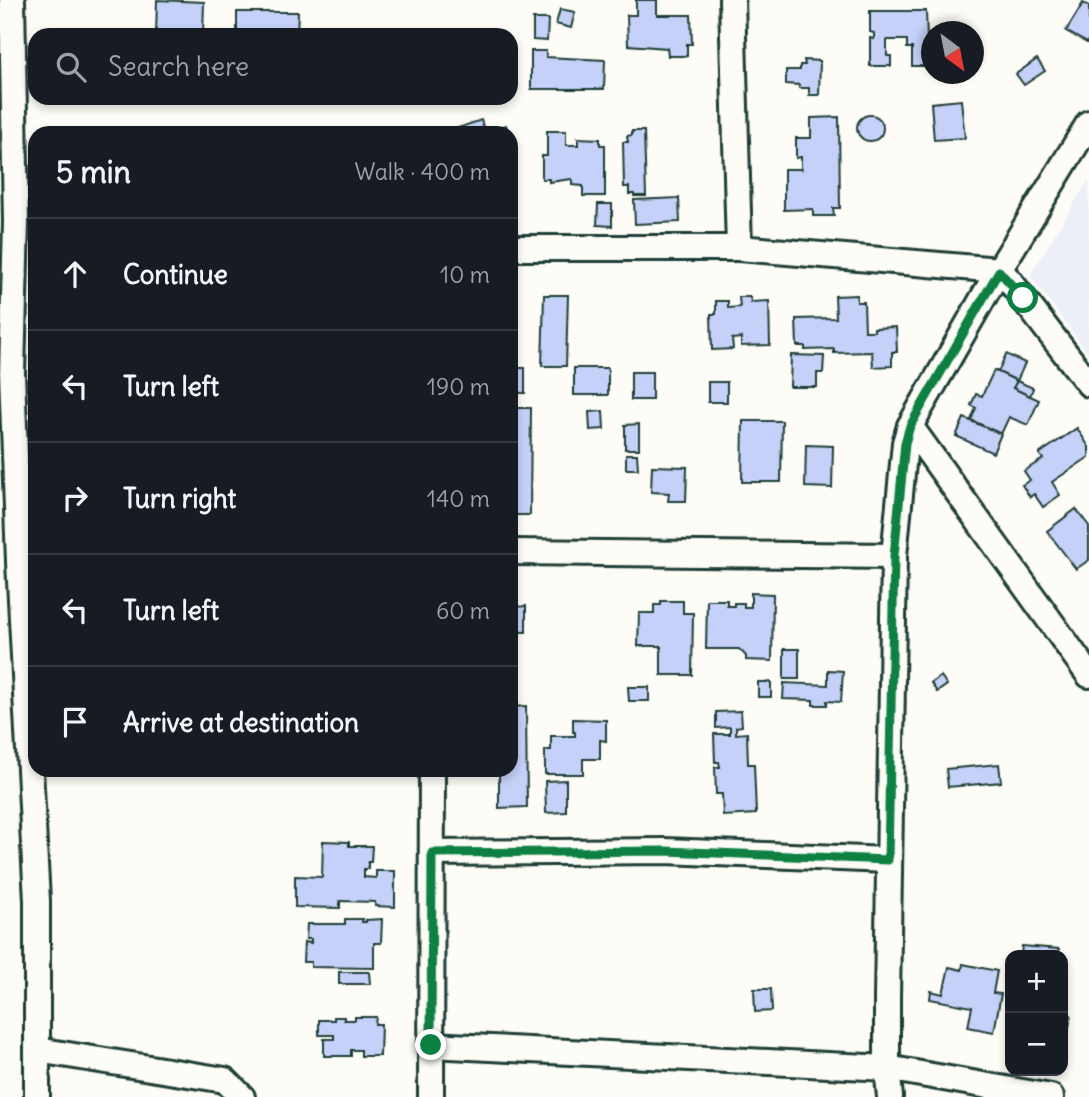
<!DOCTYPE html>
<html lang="en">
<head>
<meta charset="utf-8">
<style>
	:root { --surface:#171b24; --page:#20242c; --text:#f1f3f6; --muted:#9ea1a6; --line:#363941 }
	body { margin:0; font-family:Delius,sans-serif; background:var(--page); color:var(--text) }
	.controls { position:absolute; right:21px; bottom:21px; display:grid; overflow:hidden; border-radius:14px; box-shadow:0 4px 10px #0003 }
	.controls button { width:63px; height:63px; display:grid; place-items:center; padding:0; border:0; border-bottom:2px solid var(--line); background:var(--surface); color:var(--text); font:35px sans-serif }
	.compass { position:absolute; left:921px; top:21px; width:63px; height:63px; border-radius:50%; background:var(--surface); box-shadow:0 4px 10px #0003; rotate:148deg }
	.stop { position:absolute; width:21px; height:21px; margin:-16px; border:5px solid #0b8043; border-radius:50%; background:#fff }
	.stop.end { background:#0b8043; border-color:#fff; box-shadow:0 2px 7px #0008 }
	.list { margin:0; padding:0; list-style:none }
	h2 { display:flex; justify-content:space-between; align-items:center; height:91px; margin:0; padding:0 28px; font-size:30px }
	h2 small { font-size:23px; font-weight:400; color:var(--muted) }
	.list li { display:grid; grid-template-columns:46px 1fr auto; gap:21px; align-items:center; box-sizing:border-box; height:112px; padding:0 28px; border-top:2px solid var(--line) }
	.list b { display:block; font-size:26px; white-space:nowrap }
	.list em { font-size:23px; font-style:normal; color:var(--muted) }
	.icon { flex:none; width:38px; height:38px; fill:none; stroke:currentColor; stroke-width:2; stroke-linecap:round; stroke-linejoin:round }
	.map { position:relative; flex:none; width:1089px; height:1097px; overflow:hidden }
	.search { position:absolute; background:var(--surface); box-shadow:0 4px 10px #0003; left:28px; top:28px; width:490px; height:77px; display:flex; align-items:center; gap:18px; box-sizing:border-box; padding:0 24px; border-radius:21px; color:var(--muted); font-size:26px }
	.panel { position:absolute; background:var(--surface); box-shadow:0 4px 10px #0003; left:28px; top:126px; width:490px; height:651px; border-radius:21px }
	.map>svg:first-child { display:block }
</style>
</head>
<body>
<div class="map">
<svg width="1089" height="1097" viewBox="0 0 1089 1097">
	<rect width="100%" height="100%" fill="#fdfcf7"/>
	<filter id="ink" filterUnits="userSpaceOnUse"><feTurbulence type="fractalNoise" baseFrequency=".0143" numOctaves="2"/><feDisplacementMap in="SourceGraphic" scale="14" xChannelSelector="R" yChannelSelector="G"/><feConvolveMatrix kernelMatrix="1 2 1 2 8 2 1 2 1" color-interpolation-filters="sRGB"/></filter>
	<g filter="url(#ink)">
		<polygon fill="#eceff7" points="1089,179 1089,355 1030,275"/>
		<g fill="#c5d1f8" stroke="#1f3d34" stroke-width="2">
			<polygon points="157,0 204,2 203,35 156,35"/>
			<polygon points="636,0 657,0 657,15 691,15 692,44 687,44 687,56 668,56 667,48 628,45 627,15 636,15"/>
			<polygon points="1083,3 1089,6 1089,39 1087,43 1066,31"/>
			<polygon points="560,9 575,12 571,28 556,24"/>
			<polygon points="870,11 926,11 927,39 932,39 930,66 912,66 912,48 907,48 907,40 887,40 887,56 891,56 891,66 870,66 870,38 874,39 874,33 870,32"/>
			<polygon points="237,12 298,12 297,34 312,35 237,35"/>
			<polygon points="533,19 548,19 547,41 533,40"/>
			<polygon points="531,51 546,51 546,57 605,60 604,89 531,89"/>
			<polygon points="1037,59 1045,71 1024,85 1016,74"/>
			<polygon points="804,60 820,61 819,95 809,95 809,88 799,88 799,85 786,84 786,70 800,70 800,65 805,65"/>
			<polygon points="961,100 965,138 934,140 931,103"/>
			<circle cx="870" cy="128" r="13"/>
			<polygon points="839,117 840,208 833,208 834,216 813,216 813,209 784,210 784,169 801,169 801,157 796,158 796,138 811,138 811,118"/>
			<polygon points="481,120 485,133 506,125 508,133 457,133 455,129"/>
			<polygon points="547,131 566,131 566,145 578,145 578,138 600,139 600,145 605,145 605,196 583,196 583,186 572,185 572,179 549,182 549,179 542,179 542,156 547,156"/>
			<polygon points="632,131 644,131 646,196 634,196 634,194 629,194 629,187 624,187 623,142 628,142 627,136 632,135"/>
			<polygon points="679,198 680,222 635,224 634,200"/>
			<polygon points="598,204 612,204 612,226 597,225"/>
			<polygon points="544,295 568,295 566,366 542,366"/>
			<polygon points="857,295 857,302 864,302 865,331 874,331 874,328 896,327 897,352 892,352 892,366 873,367 872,352 834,353 834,349 805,350 805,346 797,346 796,319 836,318 835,296"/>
			<polygon points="739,297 750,297 751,302 769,301 770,345 741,346 741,338 732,339 733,349 712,350 711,314 716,314 716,301 728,301 728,308 740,307"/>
			<polygon points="1006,354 1025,363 1017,381 998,372"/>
			<polygon points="791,355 824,356 823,373 817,373 817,387 790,387"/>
			<rect x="511" y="368" width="14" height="25"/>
			<rect x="574" y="368" width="34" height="27"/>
			<polygon points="994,370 1017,381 1013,388 1039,400 1028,425 1009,417 1001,434 971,420 976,408 971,405 976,394 982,396"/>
			<rect x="631" y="372" width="21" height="28"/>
			<polygon points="1017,381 1033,388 1030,396 1013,388"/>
			<rect x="708" y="382" width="19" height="20"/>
			<polygon points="511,408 531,408 530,515 511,515"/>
			<polygon points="603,411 604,429 590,430 589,412"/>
			<polygon points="964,418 1001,434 993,453 956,436"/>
			<polygon points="743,421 782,421 781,482 742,482"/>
			<polygon points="639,424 639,449 625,449 625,425"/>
			<polygon points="1077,428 1089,447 1089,457 1052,482 1060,495 1043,507 1034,494 1030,497 1022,485 1030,480 1024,471 1043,459 1039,454"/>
			<polygon points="806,445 833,446 832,488 805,487"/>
			<polygon points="626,454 637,454 638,469 626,469"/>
			<polygon points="652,466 687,467 686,501 668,501 669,493 651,492"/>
			<polygon points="1076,509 1089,526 1089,560 1076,569 1047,531"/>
			<polygon points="751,593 773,594 772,661 746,660 746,656 739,649 706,649 707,600 727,600 727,606 734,606 734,603 744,603 744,607 751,607"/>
			<polygon points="511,599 516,599 516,607 526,606 526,632 516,632 516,637 511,637"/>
			<polygon points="661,601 683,601 683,613 693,613 692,675 661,675 661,646 638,646 639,613 654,613 654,605 661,605"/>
			<rect x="784" y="649" width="15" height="30"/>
			<polygon points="828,670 843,671 841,702 827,701 827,705 813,705 813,700 783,699 784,683 828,685"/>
			<polygon points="941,676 947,685 937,692 931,683"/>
			<rect x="758" y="682" width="13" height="15"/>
			<polygon points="628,687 649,687 649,701 629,701"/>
			<polygon points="526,706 527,807 499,808 499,770 511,770 511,707"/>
			<polygon points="741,711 742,726 736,727 736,734 747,733 748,764 754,764 756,814 723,816 722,794 716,794 715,767 720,767 719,762 715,762 714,734 730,734 730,727 716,728 716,712"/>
			<polygon points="573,719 606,720 606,741 600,740 600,759 583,759 583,774 545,774 545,750 551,750 551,736 575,736 575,732 573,732"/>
			<polygon points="999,764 1001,782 948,787 946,769"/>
			<polygon points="566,780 566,812 546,813 545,781"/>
			<polygon points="323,841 349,842 349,846 372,846 371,862 368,862 368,869 364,869 364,877 376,878 376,871 395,871 395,907 375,906 375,902 340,901 340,908 295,907 295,876 322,877"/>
			<polygon points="345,919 363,919 362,922 366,922 366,920 382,919 381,943 374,943 374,968 311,967 311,962 303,962 304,942 311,943 311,939 306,939 307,924 345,924"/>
			<polygon points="1022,946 1059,949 1059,955 1021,955"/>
			<polygon points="963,964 997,971 993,993 1001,994 994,1032 968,1027 972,1007 930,999 931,991 943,994 949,967 962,970"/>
			<polygon points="339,972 369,972 370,984 339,984"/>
			<polygon points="754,989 771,989 772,1011 755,1012"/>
			<polygon points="1063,1014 1071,1015 1066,1045 1063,1045"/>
			<polygon points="334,1017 344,1017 344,1020 355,1020 355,1017 376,1017 375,1024 381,1024 380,1056 361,1056 361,1050 351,1050 351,1056 324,1056 324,1039 334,1039 334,1035 319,1035 319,1020 334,1020"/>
		</g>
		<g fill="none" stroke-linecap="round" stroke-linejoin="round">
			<defs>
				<g id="minor">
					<polyline points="12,0 16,222 12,373 19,562 37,901 37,1097"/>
					<polyline points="732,0 739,248"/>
					<polyline points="511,248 739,248 999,270 1009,280 1089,384"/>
					<polyline points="910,426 1089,675"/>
					<polyline points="511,552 894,556"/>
					<polyline points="432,853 665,851 888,860"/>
					<polyline points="431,1045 887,1068 1051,1097"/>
					<polyline points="37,1050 225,1080 242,1097"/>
					<polyline points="431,1097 432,770"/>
					<polyline points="890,1097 887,1068 887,999 894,556 905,443 910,426 999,270 1089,123"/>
				</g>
			</defs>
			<use href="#minor" stroke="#1f3d34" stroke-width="30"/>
			<use href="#minor" stroke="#fdfcf7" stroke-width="24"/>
		</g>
	</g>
	<g fill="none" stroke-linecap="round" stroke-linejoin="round" filter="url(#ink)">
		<polyline stroke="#0b8043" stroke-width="9" points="431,1045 432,853 665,851 888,860 894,556 905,443 910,426 999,271 1023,298"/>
	</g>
</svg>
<div class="controls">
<button>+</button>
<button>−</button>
</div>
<svg class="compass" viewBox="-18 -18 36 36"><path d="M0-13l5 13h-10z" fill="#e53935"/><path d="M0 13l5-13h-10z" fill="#9ea1a6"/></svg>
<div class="stop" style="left:1023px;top:298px"></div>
<div class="stop end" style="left:431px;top:1045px"></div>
<div class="search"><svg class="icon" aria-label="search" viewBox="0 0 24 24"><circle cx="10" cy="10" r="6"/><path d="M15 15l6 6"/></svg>Search here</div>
<section class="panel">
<h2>5 min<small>Walk · 400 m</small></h2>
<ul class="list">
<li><svg class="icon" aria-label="ahead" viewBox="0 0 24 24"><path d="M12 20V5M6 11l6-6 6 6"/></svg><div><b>Continue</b></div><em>10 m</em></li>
<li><svg class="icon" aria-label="left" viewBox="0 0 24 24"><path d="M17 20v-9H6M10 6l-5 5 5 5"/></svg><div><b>Turn left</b></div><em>190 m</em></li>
<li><svg class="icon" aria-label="right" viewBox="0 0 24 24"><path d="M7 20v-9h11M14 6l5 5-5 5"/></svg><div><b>Turn right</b></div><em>140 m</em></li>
<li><svg class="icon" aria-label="left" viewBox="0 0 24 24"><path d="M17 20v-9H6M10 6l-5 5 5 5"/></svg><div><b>Turn left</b></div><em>60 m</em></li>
<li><svg class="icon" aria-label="arrive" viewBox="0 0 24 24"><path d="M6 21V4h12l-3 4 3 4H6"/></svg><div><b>Arrive at destination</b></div></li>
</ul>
</section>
</div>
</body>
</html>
